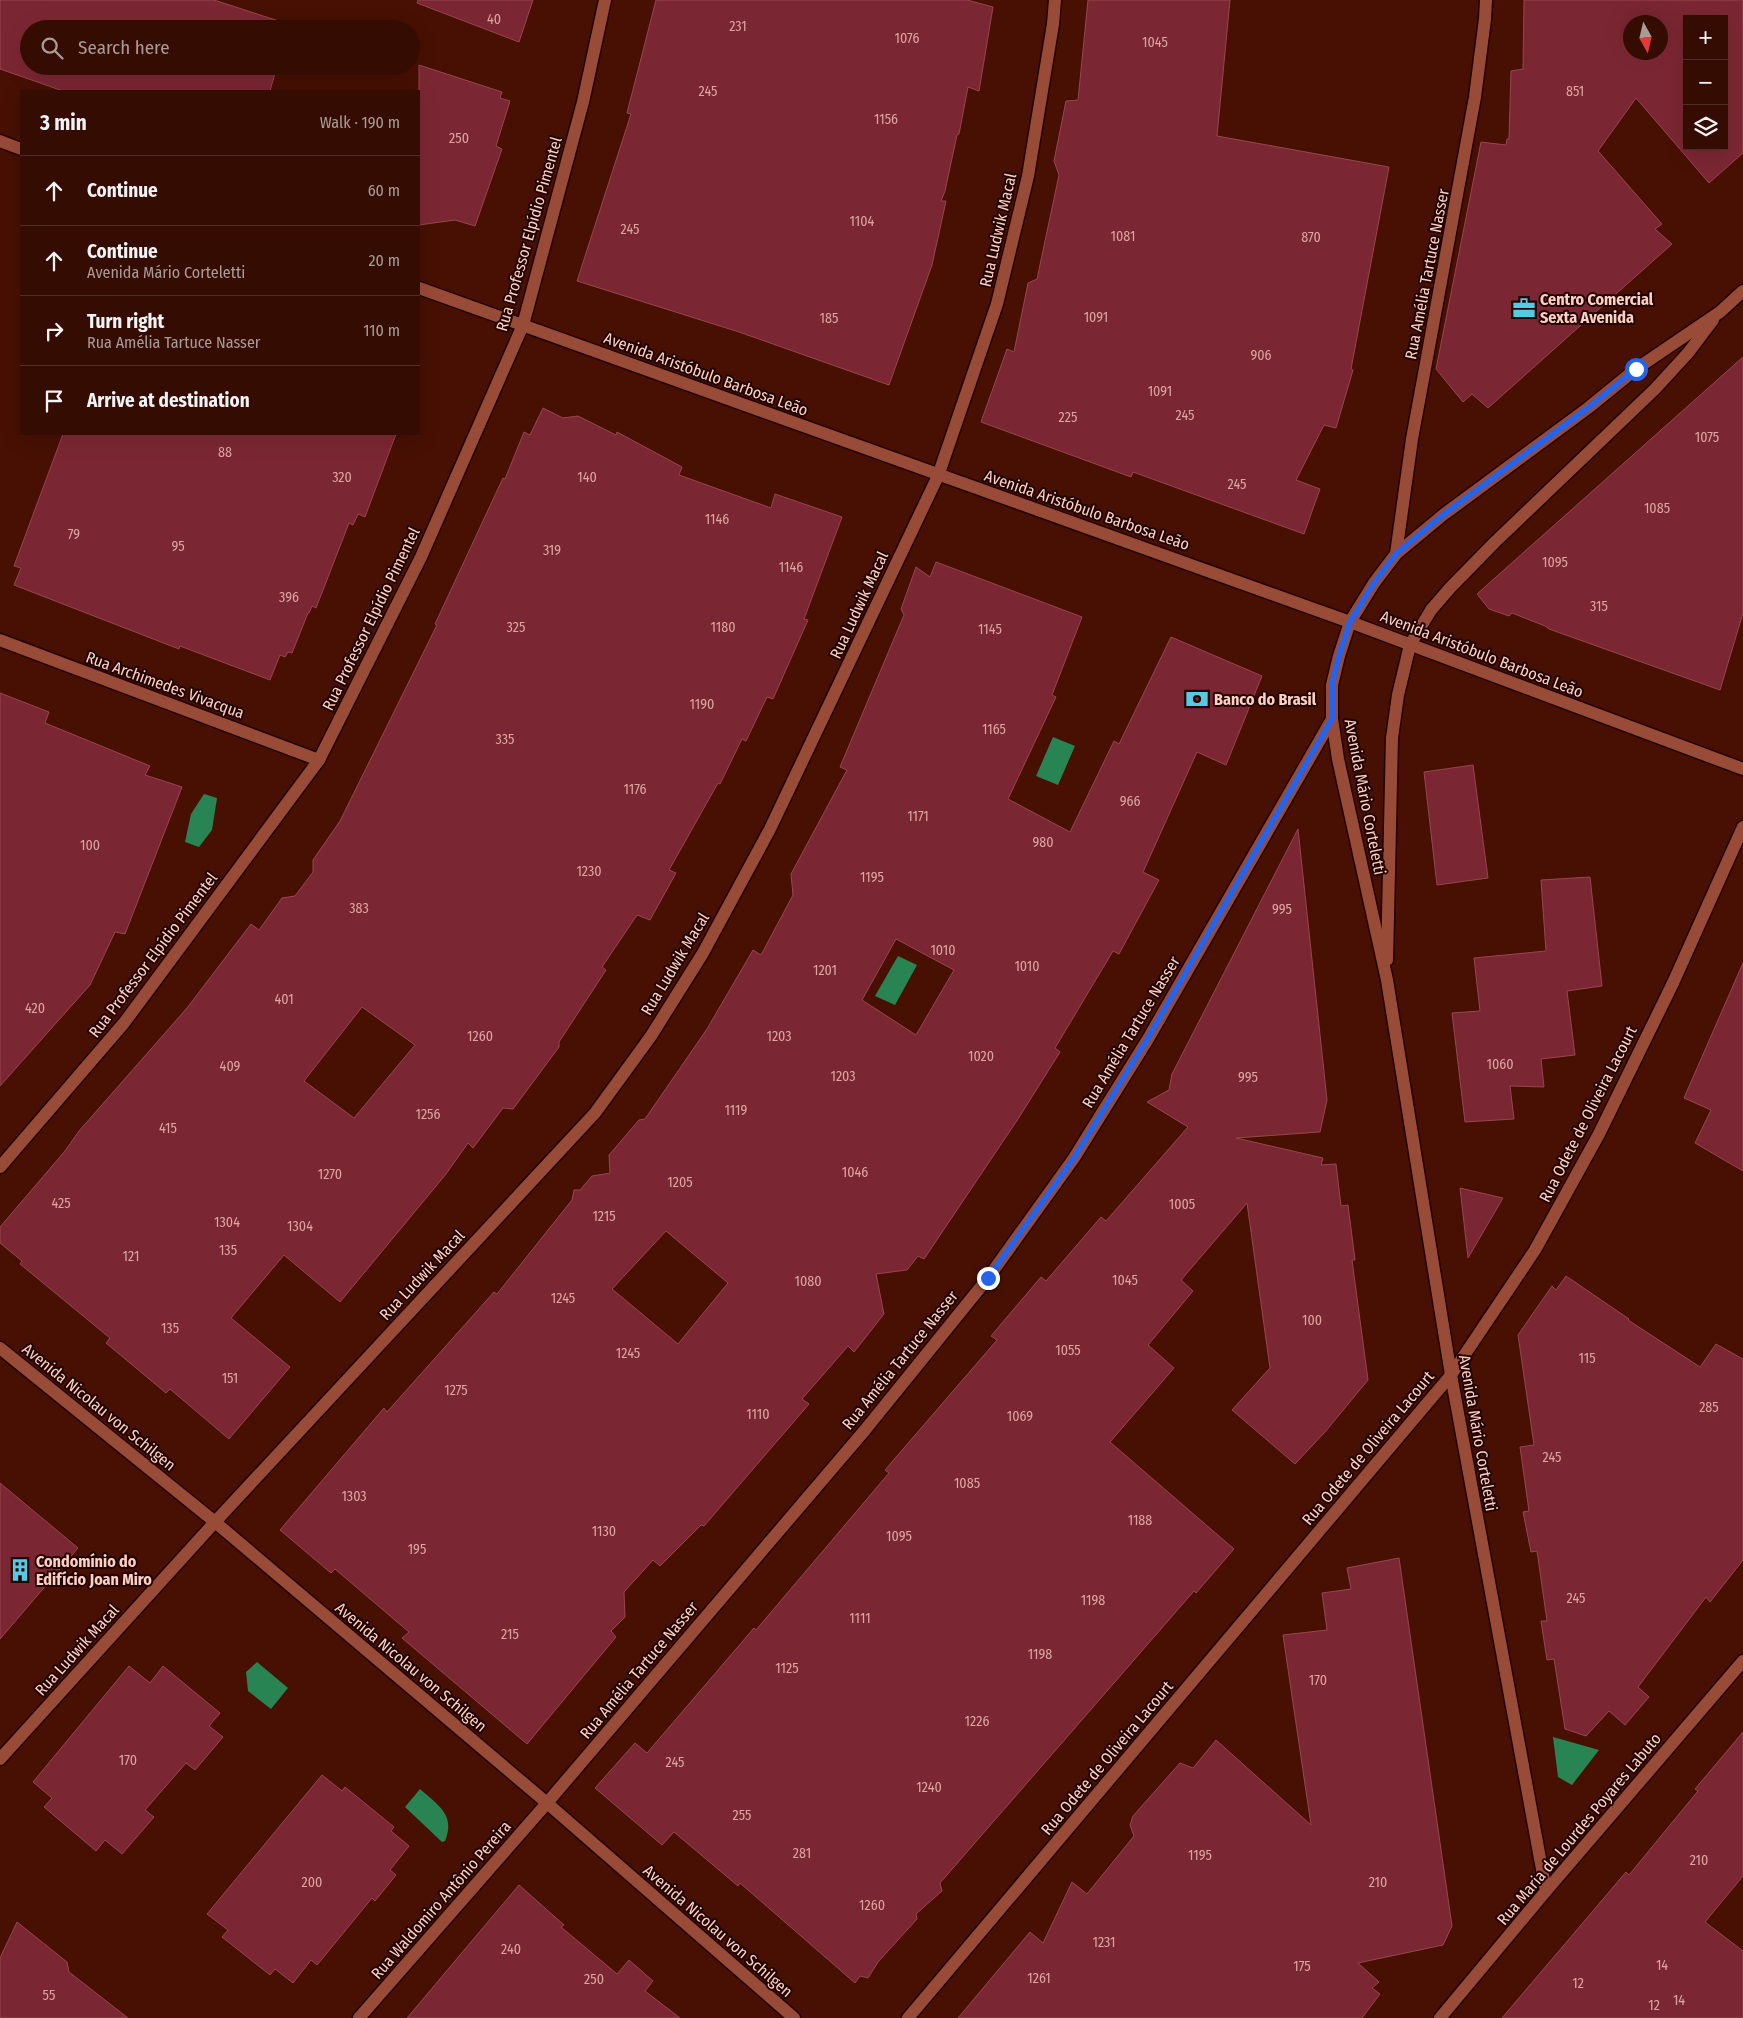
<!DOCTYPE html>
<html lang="en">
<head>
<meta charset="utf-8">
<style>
	:root { --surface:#350c02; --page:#401a11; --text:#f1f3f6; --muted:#aa9b99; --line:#4f2c24 }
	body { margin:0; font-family:"Fira Sans Condensed",sans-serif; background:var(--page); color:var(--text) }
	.controls { position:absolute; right:15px; top:15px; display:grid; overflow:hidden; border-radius:0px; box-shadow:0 5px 20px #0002 }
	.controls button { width:45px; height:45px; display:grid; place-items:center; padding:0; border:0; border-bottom:1px solid var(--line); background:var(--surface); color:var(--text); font:25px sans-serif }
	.compass { position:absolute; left:1623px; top:15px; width:45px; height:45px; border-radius:50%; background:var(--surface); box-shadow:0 5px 20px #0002; rotate:172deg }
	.stop { position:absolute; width:15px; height:15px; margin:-11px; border:4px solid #2563eb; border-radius:50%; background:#fff }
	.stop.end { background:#2563eb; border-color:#fff; box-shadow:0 1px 5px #0008 }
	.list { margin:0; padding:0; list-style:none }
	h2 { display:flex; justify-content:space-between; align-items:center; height:65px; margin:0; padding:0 20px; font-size:21px }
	h2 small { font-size:16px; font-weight:400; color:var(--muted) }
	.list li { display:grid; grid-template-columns:32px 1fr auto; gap:15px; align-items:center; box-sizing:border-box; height:70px; padding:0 20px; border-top:1px solid var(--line) }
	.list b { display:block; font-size:19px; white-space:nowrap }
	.list p { margin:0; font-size:16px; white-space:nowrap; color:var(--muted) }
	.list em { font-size:16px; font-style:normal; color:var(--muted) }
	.icon { flex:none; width:28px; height:28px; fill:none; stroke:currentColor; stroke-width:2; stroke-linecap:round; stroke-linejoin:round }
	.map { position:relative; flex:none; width:1743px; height:2018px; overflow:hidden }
	.search { position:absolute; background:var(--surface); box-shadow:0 5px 20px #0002; left:20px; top:20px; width:400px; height:55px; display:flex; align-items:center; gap:12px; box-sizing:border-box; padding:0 18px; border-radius:28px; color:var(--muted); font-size:19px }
	.panel { position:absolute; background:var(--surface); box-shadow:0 5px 20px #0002; left:20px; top:90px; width:400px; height:345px; border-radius:0px }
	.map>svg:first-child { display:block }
</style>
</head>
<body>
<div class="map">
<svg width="1743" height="2018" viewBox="0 0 1743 2018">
	<rect width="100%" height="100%" fill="#471003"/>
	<g fill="#288452">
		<polygon points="1053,737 1075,746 1058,785 1036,776"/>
		<polygon points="204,794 217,798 212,830 199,847 185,842 191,814"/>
		<polygon points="898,956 917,965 895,1005 875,996"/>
		<polygon points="257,1662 288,1688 271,1709 248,1691 246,1672"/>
		<polygon points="1553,1737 1599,1750 1572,1785 1558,1777"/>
		<path d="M 420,1789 C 438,1805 456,1815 445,1841 L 442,1842 L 405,1807 Z"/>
	</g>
	<g fill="#7b2733" stroke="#97464e" fill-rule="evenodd">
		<polygon points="0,0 214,0 288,24 287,29 29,29 29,66 277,66 270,91 63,91 0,69"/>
		<polygon points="418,0 533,0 519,42 417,3"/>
		<polygon points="656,0 967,0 993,7 979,91 968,87 959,134 957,135 945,191 941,201 946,201 932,265 889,385 739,332 577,281 631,114 627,113"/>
		<polygon points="1088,0 1230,0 1217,136 1389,167 1351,369 1353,370 1336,428 1324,425 1296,480 1320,489 1304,534 1133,472 1131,477 981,422 1007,349 1014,352 1028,283 1037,279 1059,175 1054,161 1066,101 1078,100"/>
		<path d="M 1524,0 L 1743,0 L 1743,153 L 1709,183 L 1636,98 L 1598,151 L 1662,224 L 1655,229 L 1672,244 L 1488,408 L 1472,394 L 1463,402 L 1436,369 L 1481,142 L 1506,145 L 1507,139 L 1509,139 L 1511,71 L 1523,69 ZM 1687,19 L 1724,19 L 1724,146 L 1687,146 ZM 1630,22 L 1660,22 L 1660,52 L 1630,52 Z"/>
		<polygon points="419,65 502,92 500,98 510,101 496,146 502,149 475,226 455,220 419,225"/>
		<polygon points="1743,357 1743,613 1720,690 1549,629 1545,626 1512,613 1509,616 1489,609 1477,594"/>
		<path d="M 543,408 L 563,418 L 578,416 L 616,435 L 617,432 L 682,467 L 679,475 L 771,508 L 775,494 L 842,517 L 804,619 L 808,620 L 773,699 L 767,697 L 746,741 L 742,739 L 720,784 L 718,783 L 669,870 L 676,873 L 650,920 L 637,915 L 602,967 L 606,970 L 559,1042 L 559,1047 L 513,1109 L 503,1108 L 473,1148 L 468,1143 L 446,1174 L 340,1302 L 284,1255 L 231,1318 L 290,1367 L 229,1439 L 170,1389 L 166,1393 L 106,1343 L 110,1338 L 20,1264 L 22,1261 L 0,1243 L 0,1227 L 65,1151 L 79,1131 L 187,1008 L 251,924 L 259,930 L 282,898 L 295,896 L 313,872 L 313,860 L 340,821 L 437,625 L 435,624 L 503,478 L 505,479 L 524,432 L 530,435 ZM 362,1007 L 415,1045 L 354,1118 L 304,1081 Z"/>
		<polygon points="63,434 396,434 365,517 358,514 353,525 349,523 316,608 312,606 309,613 308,613 292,653 288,652 285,657 280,655 270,680 180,646 179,649 14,585 21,568 14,566"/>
		<path d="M 936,562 L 1082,617 L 1052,695 L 1056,697 L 1008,799 L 1070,832 L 1114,741 L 1119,744 L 1171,637 L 1262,676 L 1226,765 L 1197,752 L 1143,872 L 1159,880 L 1119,954 L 1113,951 L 1055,1048 L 1060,1052 L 1018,1119 L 924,1259 L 918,1256 L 907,1270 L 876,1274 L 884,1314 L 854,1352 L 848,1346 L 802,1399 L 809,1404 L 704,1526 L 701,1525 L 660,1566 L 653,1560 L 624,1592 L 625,1617 L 611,1631 L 616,1637 L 527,1744 L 402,1638 L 409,1632 L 335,1569 L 331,1573 L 280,1530 L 384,1408 L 387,1412 L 494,1292 L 497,1294 L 572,1200 L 574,1190 L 580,1190 L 592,1176 L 610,1173 L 609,1155 L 639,1120 L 645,1119 L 707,1029 L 753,950 L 761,955 L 793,895 L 791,874 L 847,770 L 840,767 L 904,615 L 901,609 L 916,567 L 930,577 ZM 896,939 L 954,970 L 916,1035 L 862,1000 ZM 666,1231 L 728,1283 L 678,1344 L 612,1289 Z"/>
		<polygon points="0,693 49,712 45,723 150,766 145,775 182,787 125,934 115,932 90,985 0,1086"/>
		<polygon points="1473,765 1488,878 1437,885 1424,772"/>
		<polygon points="1298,829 1327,1100 1320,1132 1236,1138 1323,1158 1321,1165 1336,1164 1341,1206 1348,1205 1355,1260 1352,1260 1368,1380 1325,1432 1295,1464 1232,1410 1270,1368 1247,1203 1181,1280 1193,1291 1148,1345 1174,1368 1110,1442 1234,1549 1196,1593 1194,1591 940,1883 942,1891 916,1914 917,1919 878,1962 868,1978 860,1976 855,1983 740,1883 738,1886 674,1832 662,1845 595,1788 635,1743 647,1753 754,1628 756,1630 889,1473 885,1470 997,1340 991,1336 1041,1277 1046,1281 1101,1217 1106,1221 1188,1127 1147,1102 1169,1090 1172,1074"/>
		<polygon points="1590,877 1602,986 1567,991 1575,1055 1541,1059 1544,1087 1510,1086 1514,1119 1465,1122 1452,1013 1480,1011 1474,958 1546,951 1541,880"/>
		<polygon points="1743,963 1743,1171 1695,1143 1711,1110 1684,1098"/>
		<polygon points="1460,1188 1503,1198 1468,1258"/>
		<polygon points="1566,1276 1629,1319 1628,1320 1700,1367 1716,1344 1743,1359 1743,1560 1710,1602 1706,1597 1638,1687 1649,1697 1625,1725 1609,1711 1586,1736 1565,1729 1554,1659 1547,1660 1541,1621 1547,1621 1537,1551 1531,1552 1523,1512 1529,1511 1520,1447 1534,1445 1518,1335 1552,1286 1556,1290"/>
		<polygon points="0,1483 78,1548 0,1639"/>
		<polygon points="1399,1558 1452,1926 1443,1945 1358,1963 1379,1982 1372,1988 1380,1994 1362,2018 958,2018 1030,1932 1043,1943 1072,1882 1087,1894 1134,1836 1130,1825 1133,1816 1180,1763 1193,1768 1216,1740 1311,1825 1283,1635 1327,1630 1322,1593 1351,1589 1347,1568"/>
		<polygon points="129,1666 150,1683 163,1666 220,1713 209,1726 223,1737 195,1770 186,1763 145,1810 154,1817 122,1854 105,1840 96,1851 44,1807 52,1798 33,1782"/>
		<polygon points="1743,1732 1743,1876 1705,1922 1743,1951 1743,2018 1502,2018 1626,1872 1629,1875 1698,1791 1695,1789"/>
		<polygon points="322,1775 342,1791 345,1787 394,1827 391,1831 409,1846 390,1870 396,1875 375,1901 372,1898 317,1965 311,1960 293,1983 275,1969 270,1975 222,1937 228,1930 207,1914"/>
		<polygon points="519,1885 564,1925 561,1927 617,1974 629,1960 653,1981 645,1991 680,2018 407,2018"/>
		<polygon points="17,1922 67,1962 69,1972 128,2018 0,2018 0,1958"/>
	</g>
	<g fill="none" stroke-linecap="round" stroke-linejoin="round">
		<defs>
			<g id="minor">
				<polyline points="0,141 21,149"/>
				<polyline points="419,288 1350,622 1743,769"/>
				<polyline points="1396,554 1412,439 1475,97 1485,19 1486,0"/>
				<polyline points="0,640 319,760"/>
				<polyline points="1387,960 1392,738 1398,695 1410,645 1431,610 1450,588 1495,542 1655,389 1688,353 1713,320"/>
				<polyline points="0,1167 124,1023 319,760 421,557 523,325 583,102 605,0"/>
				<polyline points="0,1348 215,1522 547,1803 794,2018"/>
				<polyline points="0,1759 215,1522 595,1113 651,1036 703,953 770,829 938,476 997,304 1028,176 1053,24 1055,0"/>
				<polyline points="1546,1891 1451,1375 1387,980 1338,759 1332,719 1332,685 1339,656 1350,622 1374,583 1396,554 1443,515 1588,408 1636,369 1720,312 1743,291"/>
				<polyline points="359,2018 547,1803 865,1430 988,1278 1074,1158 1148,1039 1332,719"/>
				<polyline points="908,2018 1451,1375 1535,1250 1599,1134 1673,983 1743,827"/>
				<polyline points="1440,2018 1546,1891 1743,1661"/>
			</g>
		</defs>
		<use href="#minor" stroke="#240100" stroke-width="15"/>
		<use href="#minor" stroke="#984b37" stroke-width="12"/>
	</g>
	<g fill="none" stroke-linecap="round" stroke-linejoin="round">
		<polyline stroke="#2563eb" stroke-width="6" points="988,1278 1074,1158 1148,1038 1332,719 1332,684 1339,656 1350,622 1374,583 1396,554 1443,515 1588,408 1636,369"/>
	</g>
	<defs>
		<symbol id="office-bare" viewBox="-9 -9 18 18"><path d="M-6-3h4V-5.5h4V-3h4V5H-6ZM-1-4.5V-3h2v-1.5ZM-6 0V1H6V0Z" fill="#58c9e3" stroke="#210401" stroke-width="2.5" paint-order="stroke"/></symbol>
		<symbol id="bank-bare" viewBox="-9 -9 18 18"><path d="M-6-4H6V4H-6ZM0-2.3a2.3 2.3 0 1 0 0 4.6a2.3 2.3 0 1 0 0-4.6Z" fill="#58c9e3" stroke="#210401" stroke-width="2.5" paint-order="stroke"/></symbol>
		<symbol id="building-bare" viewBox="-9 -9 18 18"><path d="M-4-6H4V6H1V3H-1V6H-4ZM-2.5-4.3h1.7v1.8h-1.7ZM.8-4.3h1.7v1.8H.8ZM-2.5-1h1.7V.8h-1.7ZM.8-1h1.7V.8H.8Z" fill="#58c9e3" stroke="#210401" stroke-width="2.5" paint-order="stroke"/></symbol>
	</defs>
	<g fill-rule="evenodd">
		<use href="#office-bare" x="1508" y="292" width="32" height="32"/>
		<use href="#bank-bare" x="1181" y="683" width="32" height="32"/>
		<use href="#building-bare" x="4" y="1554" width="32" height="32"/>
	</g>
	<g text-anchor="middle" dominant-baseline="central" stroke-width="4" stroke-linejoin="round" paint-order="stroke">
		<g font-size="14" fill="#dca6a0">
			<text x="494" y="19">40</text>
			<text x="738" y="26">231</text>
			<text x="907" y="38">1076</text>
			<text x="1155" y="42">1045</text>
			<text x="708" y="91">245</text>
			<text x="1575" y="91">851</text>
			<text x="886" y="119">1156</text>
			<text x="459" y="138">250</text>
			<text x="862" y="221">1104</text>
			<text x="630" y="229">245</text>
			<text x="1123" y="236">1081</text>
			<text x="1311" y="237">870</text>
			<text x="1096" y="317">1091</text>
			<text x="829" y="318">185</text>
			<text x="1261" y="355">906</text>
			<text x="1160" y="391">1091</text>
			<text x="1185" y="415">245</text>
			<text x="1068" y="417">225</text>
			<text x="1707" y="437">1075</text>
			<text x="225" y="452">88</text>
			<text x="342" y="477">320</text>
			<text x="587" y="477">140</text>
			<text x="1237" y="484">245</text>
			<text x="1657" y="508">1085</text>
			<text x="717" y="519">1146</text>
			<text x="74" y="534">79</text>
			<text x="178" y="546">95</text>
			<text x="552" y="550">319</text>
			<text x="1555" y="562">1095</text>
			<text x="791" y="567">1146</text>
			<text x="289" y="597">396</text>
			<text x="1599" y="606">315</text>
			<text x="516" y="627">325</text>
			<text x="723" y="627">1180</text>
			<text x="990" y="629">1145</text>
			<text x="702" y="704">1190</text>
			<text x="994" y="729">1165</text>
			<text x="505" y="739">335</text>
			<text x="635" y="789">1176</text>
			<text x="1130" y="801">966</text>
			<text x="918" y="816">1171</text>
			<text x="1043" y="842">980</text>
			<text x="90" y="845">100</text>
			<text x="589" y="871">1230</text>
			<text x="872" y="877">1195</text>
			<text x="359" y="908">383</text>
			<text x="1282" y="909">995</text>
			<text x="943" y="950">1010</text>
			<text x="1027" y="966">1010</text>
			<text x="825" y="970">1201</text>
			<text x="284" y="999">401</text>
			<text x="35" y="1008">420</text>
			<text x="480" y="1036">1260</text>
			<text x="779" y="1036">1203</text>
			<text x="981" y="1056">1020</text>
			<text x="1500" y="1064">1060</text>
			<text x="230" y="1066">409</text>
			<text x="843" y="1076">1203</text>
			<text x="1248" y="1077">995</text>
			<text x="736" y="1110">1119</text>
			<text x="428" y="1114">1256</text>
			<text x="168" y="1128">415</text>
			<text x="855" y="1172">1046</text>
			<text x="330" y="1174">1270</text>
			<text x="680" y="1182">1205</text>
			<text x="61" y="1203">425</text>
			<text x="1182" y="1204">1005</text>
			<text x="604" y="1216">1215</text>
			<text x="227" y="1222">1304</text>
			<text x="300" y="1226">1304</text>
			<text x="228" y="1250">135</text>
			<text x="131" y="1256">121</text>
			<text x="1125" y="1280">1045</text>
			<text x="808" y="1281">1080</text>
			<text x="563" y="1298">1245</text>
			<text x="1312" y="1320">100</text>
			<text x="170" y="1328">135</text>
			<text x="1068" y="1350">1055</text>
			<text x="628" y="1353">1245</text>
			<text x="1587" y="1358">115</text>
			<text x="230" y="1378">151</text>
			<text x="456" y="1390">1275</text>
			<text x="1709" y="1407">285</text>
			<text x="758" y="1414">1110</text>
			<text x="1020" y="1416">1069</text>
			<text x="1552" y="1457">245</text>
			<text x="967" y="1483">1085</text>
			<text x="354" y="1496">1303</text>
			<text x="1140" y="1520">1188</text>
			<text x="604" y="1531">1130</text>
			<text x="899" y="1536">1095</text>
			<text x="417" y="1549">195</text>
			<text x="1576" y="1598">245</text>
			<text x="1093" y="1600">1198</text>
			<text x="860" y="1618">1111</text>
			<text x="510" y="1634">215</text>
			<text x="1040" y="1654">1198</text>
			<text x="787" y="1668">1125</text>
			<text x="1318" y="1680">170</text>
			<text x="977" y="1721">1226</text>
			<text x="128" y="1760">170</text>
			<text x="675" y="1762">245</text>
			<text x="929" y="1787">1240</text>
			<text x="742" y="1815">255</text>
			<text x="802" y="1853">281</text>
			<text x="1200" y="1855">1195</text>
			<text x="1699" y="1860">210</text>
			<text x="312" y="1882">200</text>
			<text x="1378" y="1882">210</text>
			<text x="872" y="1905">1260</text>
			<text x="1104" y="1942">1231</text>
			<text x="511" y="1949">240</text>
			<text x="1662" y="1965">14</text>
			<text x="1302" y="1966">175</text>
			<text x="1039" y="1978">1261</text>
			<text x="594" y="1979">250</text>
			<text x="1578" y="1983">12</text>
			<text x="49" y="1995">55</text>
			<text x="1679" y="2000">14</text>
			<text x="1654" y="2005">12</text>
		</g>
		<g font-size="16" fill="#fdd0c4" stroke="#210401">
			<text transform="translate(998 230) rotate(-77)">Rua Ludwik Macal</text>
			<text transform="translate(529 234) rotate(-74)">Rua Professor Elpídio Pimentel</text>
			<text transform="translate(1427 274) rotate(-79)">Rua Amélia Tartuce Nasser</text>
			<text transform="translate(706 374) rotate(20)">Avenida Aristóbulo Barbosa Leão</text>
			<text transform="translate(1087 510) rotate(19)">Avenida Aristóbulo Barbosa Leão</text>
			<text transform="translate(859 605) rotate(-65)">Rua Ludwik Macal</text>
			<text transform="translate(371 619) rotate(-64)">Rua Professor Elpídio Pimentel</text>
			<text transform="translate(1482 654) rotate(21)">Avenida Aristóbulo Barbosa Leão</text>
			<text transform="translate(165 685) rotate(20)">Rua Archimedes Vivacqua</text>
			<text transform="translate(1365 797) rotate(79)">Avenida Mário Corteletti</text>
			<text transform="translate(153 955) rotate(-53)">Rua Professor Elpídio Pimentel</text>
			<text transform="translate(675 964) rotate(-59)">Rua Ludwik Macal</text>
			<text transform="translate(1131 1032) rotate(-59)">Rua Amélia Tartuce Nasser</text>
			<text transform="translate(1588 1114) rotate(-63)">Rua Odete de Oliveira Lacourt</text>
			<text transform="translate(422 1275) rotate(-47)">Rua Ludwik Macal</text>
			<text transform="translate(900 1360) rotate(-51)">Rua Amélia Tartuce Nasser</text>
			<text transform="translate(99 1407) rotate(39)">Avenida Nicolau von Schilgen</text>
			<text transform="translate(1478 1433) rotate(80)">Avenida Mário Corteletti</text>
			<text transform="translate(1368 1448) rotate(-50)">Rua Odete de Oliveira Lacourt</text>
			<text transform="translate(77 1650) rotate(-48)">Rua Ludwik Macal</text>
			<text transform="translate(411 1667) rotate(40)">Avenida Nicolau von Schilgen</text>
			<text transform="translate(639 1670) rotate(-50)">Rua Amélia Tartuce Nasser</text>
			<text transform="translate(1107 1758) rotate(-50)">Rua Odete de Oliveira Lacourt</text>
			<text transform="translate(1579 1829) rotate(-50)">Rua Maria de Lourdes Poyares Labuto</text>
			<text transform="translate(441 1900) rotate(-49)">Rua Waldomiro Antônio Pereira</text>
			<text transform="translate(718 1931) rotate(41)">Avenida Nicolau von Schilgen</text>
		</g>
		<g font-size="16" font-weight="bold" fill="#fdd0c4" stroke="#210401" text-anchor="start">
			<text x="1540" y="299">Centro Comercial<tspan x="1540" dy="18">Sexta Avenida</tspan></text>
			<text x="1214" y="699">Banco do Brasil</text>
			<text x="36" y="1561">Condomínio do<tspan x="36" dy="18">Edifício Joan Miro</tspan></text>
		</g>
	</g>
</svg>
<div class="controls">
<button>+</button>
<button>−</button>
<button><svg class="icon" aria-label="layers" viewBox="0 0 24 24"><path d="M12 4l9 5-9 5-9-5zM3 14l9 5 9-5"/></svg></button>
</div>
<svg class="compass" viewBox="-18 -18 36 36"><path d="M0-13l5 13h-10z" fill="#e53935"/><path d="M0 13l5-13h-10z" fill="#aa9b99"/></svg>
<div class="stop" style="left:1636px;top:369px"></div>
<div class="stop end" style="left:988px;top:1278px"></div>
<div class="search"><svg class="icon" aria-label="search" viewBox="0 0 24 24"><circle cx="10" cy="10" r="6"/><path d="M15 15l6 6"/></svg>Search here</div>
<section class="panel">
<h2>3 min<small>Walk · 190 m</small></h2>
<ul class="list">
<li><svg class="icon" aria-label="ahead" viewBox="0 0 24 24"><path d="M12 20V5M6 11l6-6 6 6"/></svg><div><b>Continue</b></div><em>60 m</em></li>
<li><svg class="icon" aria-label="ahead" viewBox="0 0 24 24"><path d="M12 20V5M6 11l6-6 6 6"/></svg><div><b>Continue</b><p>Avenida Mário Corteletti</p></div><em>20 m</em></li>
<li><svg class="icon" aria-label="right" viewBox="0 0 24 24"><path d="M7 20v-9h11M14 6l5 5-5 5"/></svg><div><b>Turn right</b><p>Rua Amélia Tartuce Nasser</p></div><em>110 m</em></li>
<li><svg class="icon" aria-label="arrive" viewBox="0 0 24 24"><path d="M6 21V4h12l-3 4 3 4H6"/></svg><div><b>Arrive at destination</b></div></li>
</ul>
</section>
</div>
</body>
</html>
